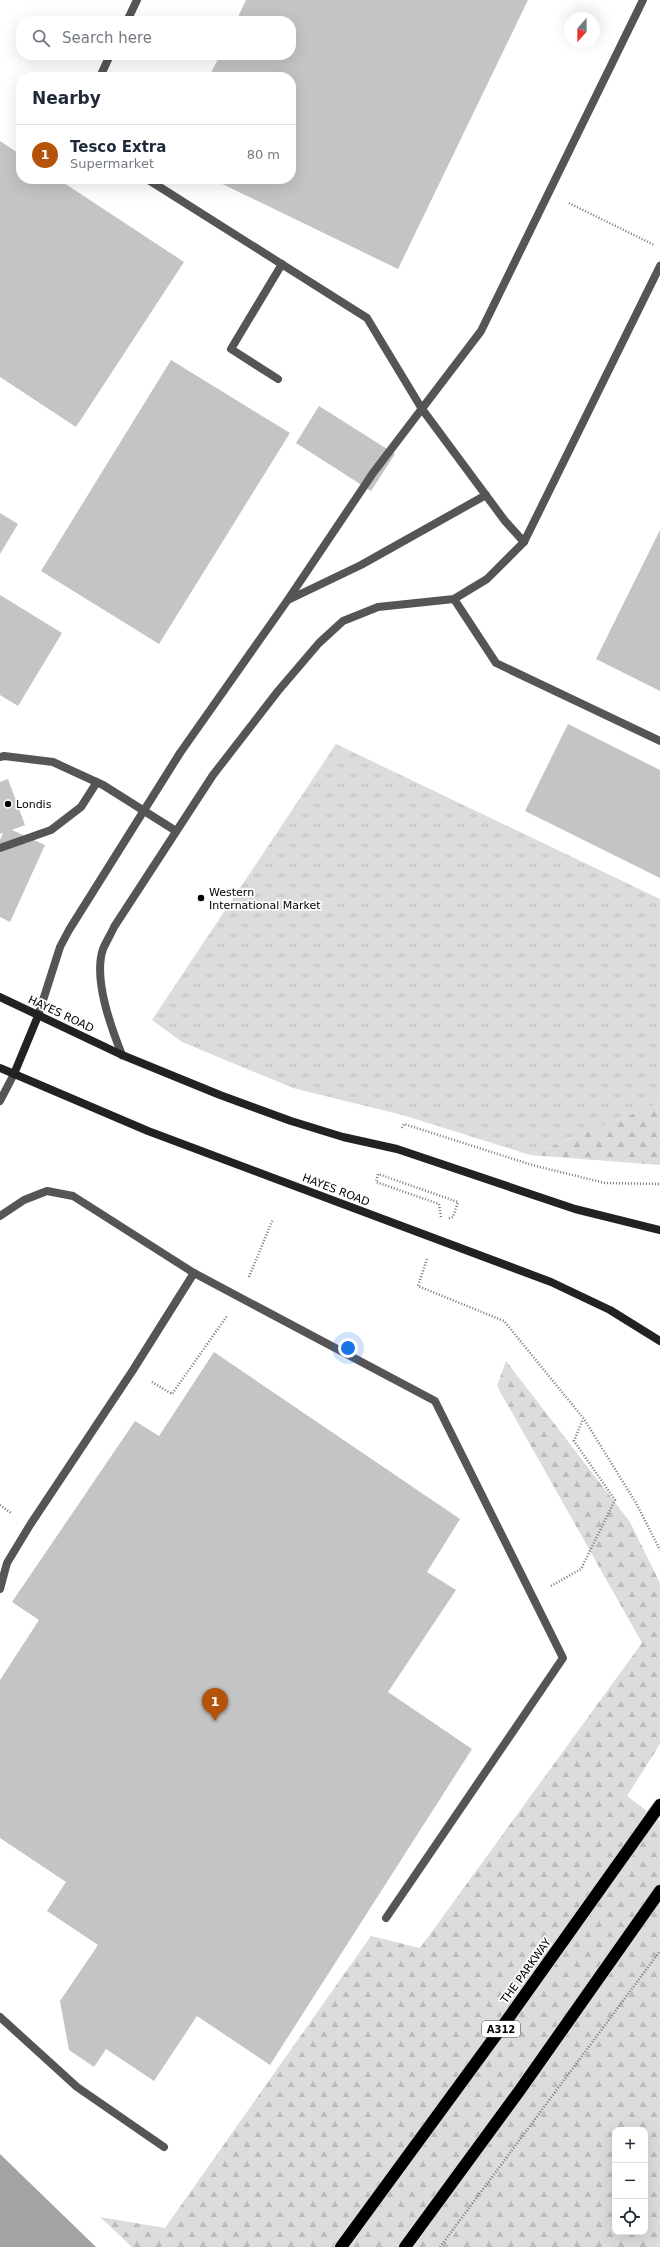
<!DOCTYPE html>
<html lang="en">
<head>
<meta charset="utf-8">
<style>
	:root { --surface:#fff; --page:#f2f2f3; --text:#1f2937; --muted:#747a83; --line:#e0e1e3; --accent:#b45309 }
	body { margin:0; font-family:"DejaVu Sans",sans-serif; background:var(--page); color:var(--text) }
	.controls { position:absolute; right:12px; bottom:12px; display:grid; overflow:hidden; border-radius:8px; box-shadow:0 4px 16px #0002 }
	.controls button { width:36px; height:36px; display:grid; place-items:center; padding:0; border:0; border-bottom:1px solid var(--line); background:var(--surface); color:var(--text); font:20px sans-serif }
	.compass { position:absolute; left:564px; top:12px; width:36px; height:36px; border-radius:50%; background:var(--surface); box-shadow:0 4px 16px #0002; rotate:201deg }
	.you { position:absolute; left:348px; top:1348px; width:14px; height:14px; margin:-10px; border:3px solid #fff; border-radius:50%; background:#1a73e8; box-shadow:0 0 0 6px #1a73e833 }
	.badge { display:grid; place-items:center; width:26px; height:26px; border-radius:50%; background:var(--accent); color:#fff; font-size:13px; font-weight:700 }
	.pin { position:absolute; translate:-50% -33px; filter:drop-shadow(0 1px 2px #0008) }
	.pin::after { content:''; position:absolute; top:21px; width:14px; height:12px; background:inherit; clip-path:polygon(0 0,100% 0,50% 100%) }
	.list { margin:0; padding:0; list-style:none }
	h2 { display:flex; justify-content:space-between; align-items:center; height:52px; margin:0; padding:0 16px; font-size:17px }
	h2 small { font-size:13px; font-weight:400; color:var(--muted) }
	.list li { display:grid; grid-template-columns:26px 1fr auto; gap:12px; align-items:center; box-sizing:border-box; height:60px; padding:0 16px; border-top:1px solid var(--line) }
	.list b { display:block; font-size:15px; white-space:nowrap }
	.list p { margin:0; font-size:13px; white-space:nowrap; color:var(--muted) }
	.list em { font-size:13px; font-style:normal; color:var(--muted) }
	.icon { flex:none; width:22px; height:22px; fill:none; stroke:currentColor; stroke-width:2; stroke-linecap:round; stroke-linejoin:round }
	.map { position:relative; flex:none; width:660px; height:2247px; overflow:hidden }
	.search { position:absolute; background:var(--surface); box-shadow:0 4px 16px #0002; left:16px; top:16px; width:280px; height:44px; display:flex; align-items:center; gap:10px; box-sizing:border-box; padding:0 14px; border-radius:16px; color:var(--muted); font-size:15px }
	.panel { position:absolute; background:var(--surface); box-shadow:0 4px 16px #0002; left:16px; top:72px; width:280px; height:112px; border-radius:16px }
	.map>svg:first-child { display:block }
</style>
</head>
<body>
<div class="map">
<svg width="660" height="2247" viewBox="0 0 660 2247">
	<defs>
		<pattern id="grass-tufts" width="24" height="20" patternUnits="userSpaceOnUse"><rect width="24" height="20" fill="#dcdcdc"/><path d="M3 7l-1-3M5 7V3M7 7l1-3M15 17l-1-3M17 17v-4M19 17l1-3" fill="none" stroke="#bbb"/></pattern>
		<pattern id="forest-firs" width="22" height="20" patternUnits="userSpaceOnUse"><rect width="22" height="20" fill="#dcdcdc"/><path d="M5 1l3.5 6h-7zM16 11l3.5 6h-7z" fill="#bbb"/></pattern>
	</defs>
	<rect width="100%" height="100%" fill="#fff"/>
	<polygon fill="url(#grass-tufts)" points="336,744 660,899 660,1103 530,1155 406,1116 293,1088 182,1042 152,1020"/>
	<g fill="url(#forest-firs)" fill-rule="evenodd">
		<polygon points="660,1103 660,1165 530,1155"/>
		<path d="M 506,1361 L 630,1522 L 660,1583 L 660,1744 L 627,1796 L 660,1821 L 660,2247 L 132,2247 L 100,2217 L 165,2228 L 371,1936 L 420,1948 L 642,1643 L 497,1386 ZM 615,2130 L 645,2130 L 645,2232 L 615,2232 Z"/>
	</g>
	<polygon fill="#a3a3a3" points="0,2154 96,2247 0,2247"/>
	<g fill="#c4c4c4">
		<polygon points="246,0 528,0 398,269 212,179 291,179 291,77 209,77 220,55 291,55 291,21 236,21"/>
		<polygon points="0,141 21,155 21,179 58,179 184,262 76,427 0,377"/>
		<polygon points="171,360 290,433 159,644 41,571"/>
		<polygon points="319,406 395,454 371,491 296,443"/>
		<polygon points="0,513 18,524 0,554"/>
		<polygon points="660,530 660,691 596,659"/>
		<polygon points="0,595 62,633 18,706 0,695"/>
		<polygon points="568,724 660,770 660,878 525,811"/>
		<polygon points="8,779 25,825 12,830 45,845 10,922 0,917 0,840 3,833 0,834 0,782"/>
		<polygon points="214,1352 460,1519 427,1572 456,1590 388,1692 472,1749 270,2065 197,2016 154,2081 106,2049 94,2067 69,2050 60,2001 98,1945 47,1911 66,1882 0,1838 0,1680 39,1620 12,1602 135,1421 159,1436"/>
	</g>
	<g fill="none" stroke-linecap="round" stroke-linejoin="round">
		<defs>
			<g id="highway">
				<polyline points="341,2247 502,2027 660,1805"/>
				<polyline points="405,2247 520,2090 660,1891"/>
			</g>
		</defs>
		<use href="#highway" stroke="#dbdbdb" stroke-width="14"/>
		<g stroke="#777" stroke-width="2.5" stroke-dasharray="1 2" stroke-linecap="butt">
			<polyline points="569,203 654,245"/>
			<polyline points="402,1128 404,1124 532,1165 605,1183 660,1184"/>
			<polyline points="441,1217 439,1204 376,1182 378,1174 458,1202 453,1217 447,1219"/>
			<polyline points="427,1259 418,1286 504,1321 584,1419 636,1503 660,1550"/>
			<polyline points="249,1277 273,1219"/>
			<polyline points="152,1382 172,1394 227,1316"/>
			<polyline points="0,1505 11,1513"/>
			<polyline points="551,1586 581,1569 615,1500 574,1441 583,1419"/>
			<polyline points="440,2247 660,1951"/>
		</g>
		<g stroke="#555" stroke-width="8">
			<polyline points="127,21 137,0"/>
			<polyline points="100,77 110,55"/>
			<polyline points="147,179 367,318 422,409 505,521 524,542"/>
			<polyline points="278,379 231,349 282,264"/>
			<polyline points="454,599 496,663 660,741"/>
			<polyline points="288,600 361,565 486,495"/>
			<polyline points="0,757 4,756 53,762 103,785 176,831"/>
			<polyline points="0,848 51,830 81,807 97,782"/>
			<polyline points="38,1016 60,947 69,930 180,753 287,601 373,473 481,331 643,0"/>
			<path d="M 122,1055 C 111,1027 93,979 103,949 C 106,942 111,934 114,927 L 213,775 L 278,691 L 319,643 L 343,621 L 378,607 L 454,599 L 487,579 L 524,542 L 660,266"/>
			<polyline points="0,1101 14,1074"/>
			<polyline points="0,1216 24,1200 47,1191 73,1196 194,1273 435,1401 563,1658 386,1918"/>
			<polyline points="0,1589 7,1563 30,1525 133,1370 194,1273"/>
			<polyline points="0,2017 77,2087 164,2147"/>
		</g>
		<g stroke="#222" stroke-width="8">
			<polyline points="0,997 122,1055 220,1095 291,1121 343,1137 397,1149 575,1209 660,1230"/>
			<polyline points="0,1068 148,1131 551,1282 610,1310 660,1341"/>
			<polyline points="14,1074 38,1016"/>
		</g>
		<use href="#highway" stroke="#000" stroke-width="12"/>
	</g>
	<g fill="#000" stroke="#fff" stroke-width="1.5">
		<circle cx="8" cy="804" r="4"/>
		<circle cx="201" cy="898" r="4"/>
	</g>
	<g text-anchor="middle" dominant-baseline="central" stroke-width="3.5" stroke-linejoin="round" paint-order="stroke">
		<rect fill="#fff" stroke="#4c4c4c" stroke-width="1" x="482" y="2021" width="38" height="16" rx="3"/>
		<g font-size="10" font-weight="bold" fill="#000">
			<text x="501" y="2029">A312</text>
		</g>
		<g font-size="11" fill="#000" stroke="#fff" text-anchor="start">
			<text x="16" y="804">Londis</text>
			<text x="209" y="892">Western<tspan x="209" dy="13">International Market</tspan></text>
		</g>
		<g font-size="11" fill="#000" stroke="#fff">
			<text transform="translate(61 1014) rotate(25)">HAYES ROAD</text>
			<text transform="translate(336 1190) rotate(21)">HAYES ROAD</text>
			<text transform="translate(526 1971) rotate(-54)">THE PARKWAY</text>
		</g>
	</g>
</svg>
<div class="controls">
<button>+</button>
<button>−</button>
<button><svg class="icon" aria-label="locate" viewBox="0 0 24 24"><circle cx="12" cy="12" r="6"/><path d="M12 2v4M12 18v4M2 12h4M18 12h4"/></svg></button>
</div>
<svg class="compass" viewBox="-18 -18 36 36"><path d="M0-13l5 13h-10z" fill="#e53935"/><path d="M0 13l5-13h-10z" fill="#747a83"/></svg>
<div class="you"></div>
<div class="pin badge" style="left:215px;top:1721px">1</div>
<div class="search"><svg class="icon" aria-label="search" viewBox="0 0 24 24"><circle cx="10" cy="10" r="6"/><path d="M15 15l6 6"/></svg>Search here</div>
<section class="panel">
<h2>Nearby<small></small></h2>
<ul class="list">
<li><span class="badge">1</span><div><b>Tesco Extra</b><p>Supermarket</p></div><em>80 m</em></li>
</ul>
</section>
</div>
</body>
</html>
